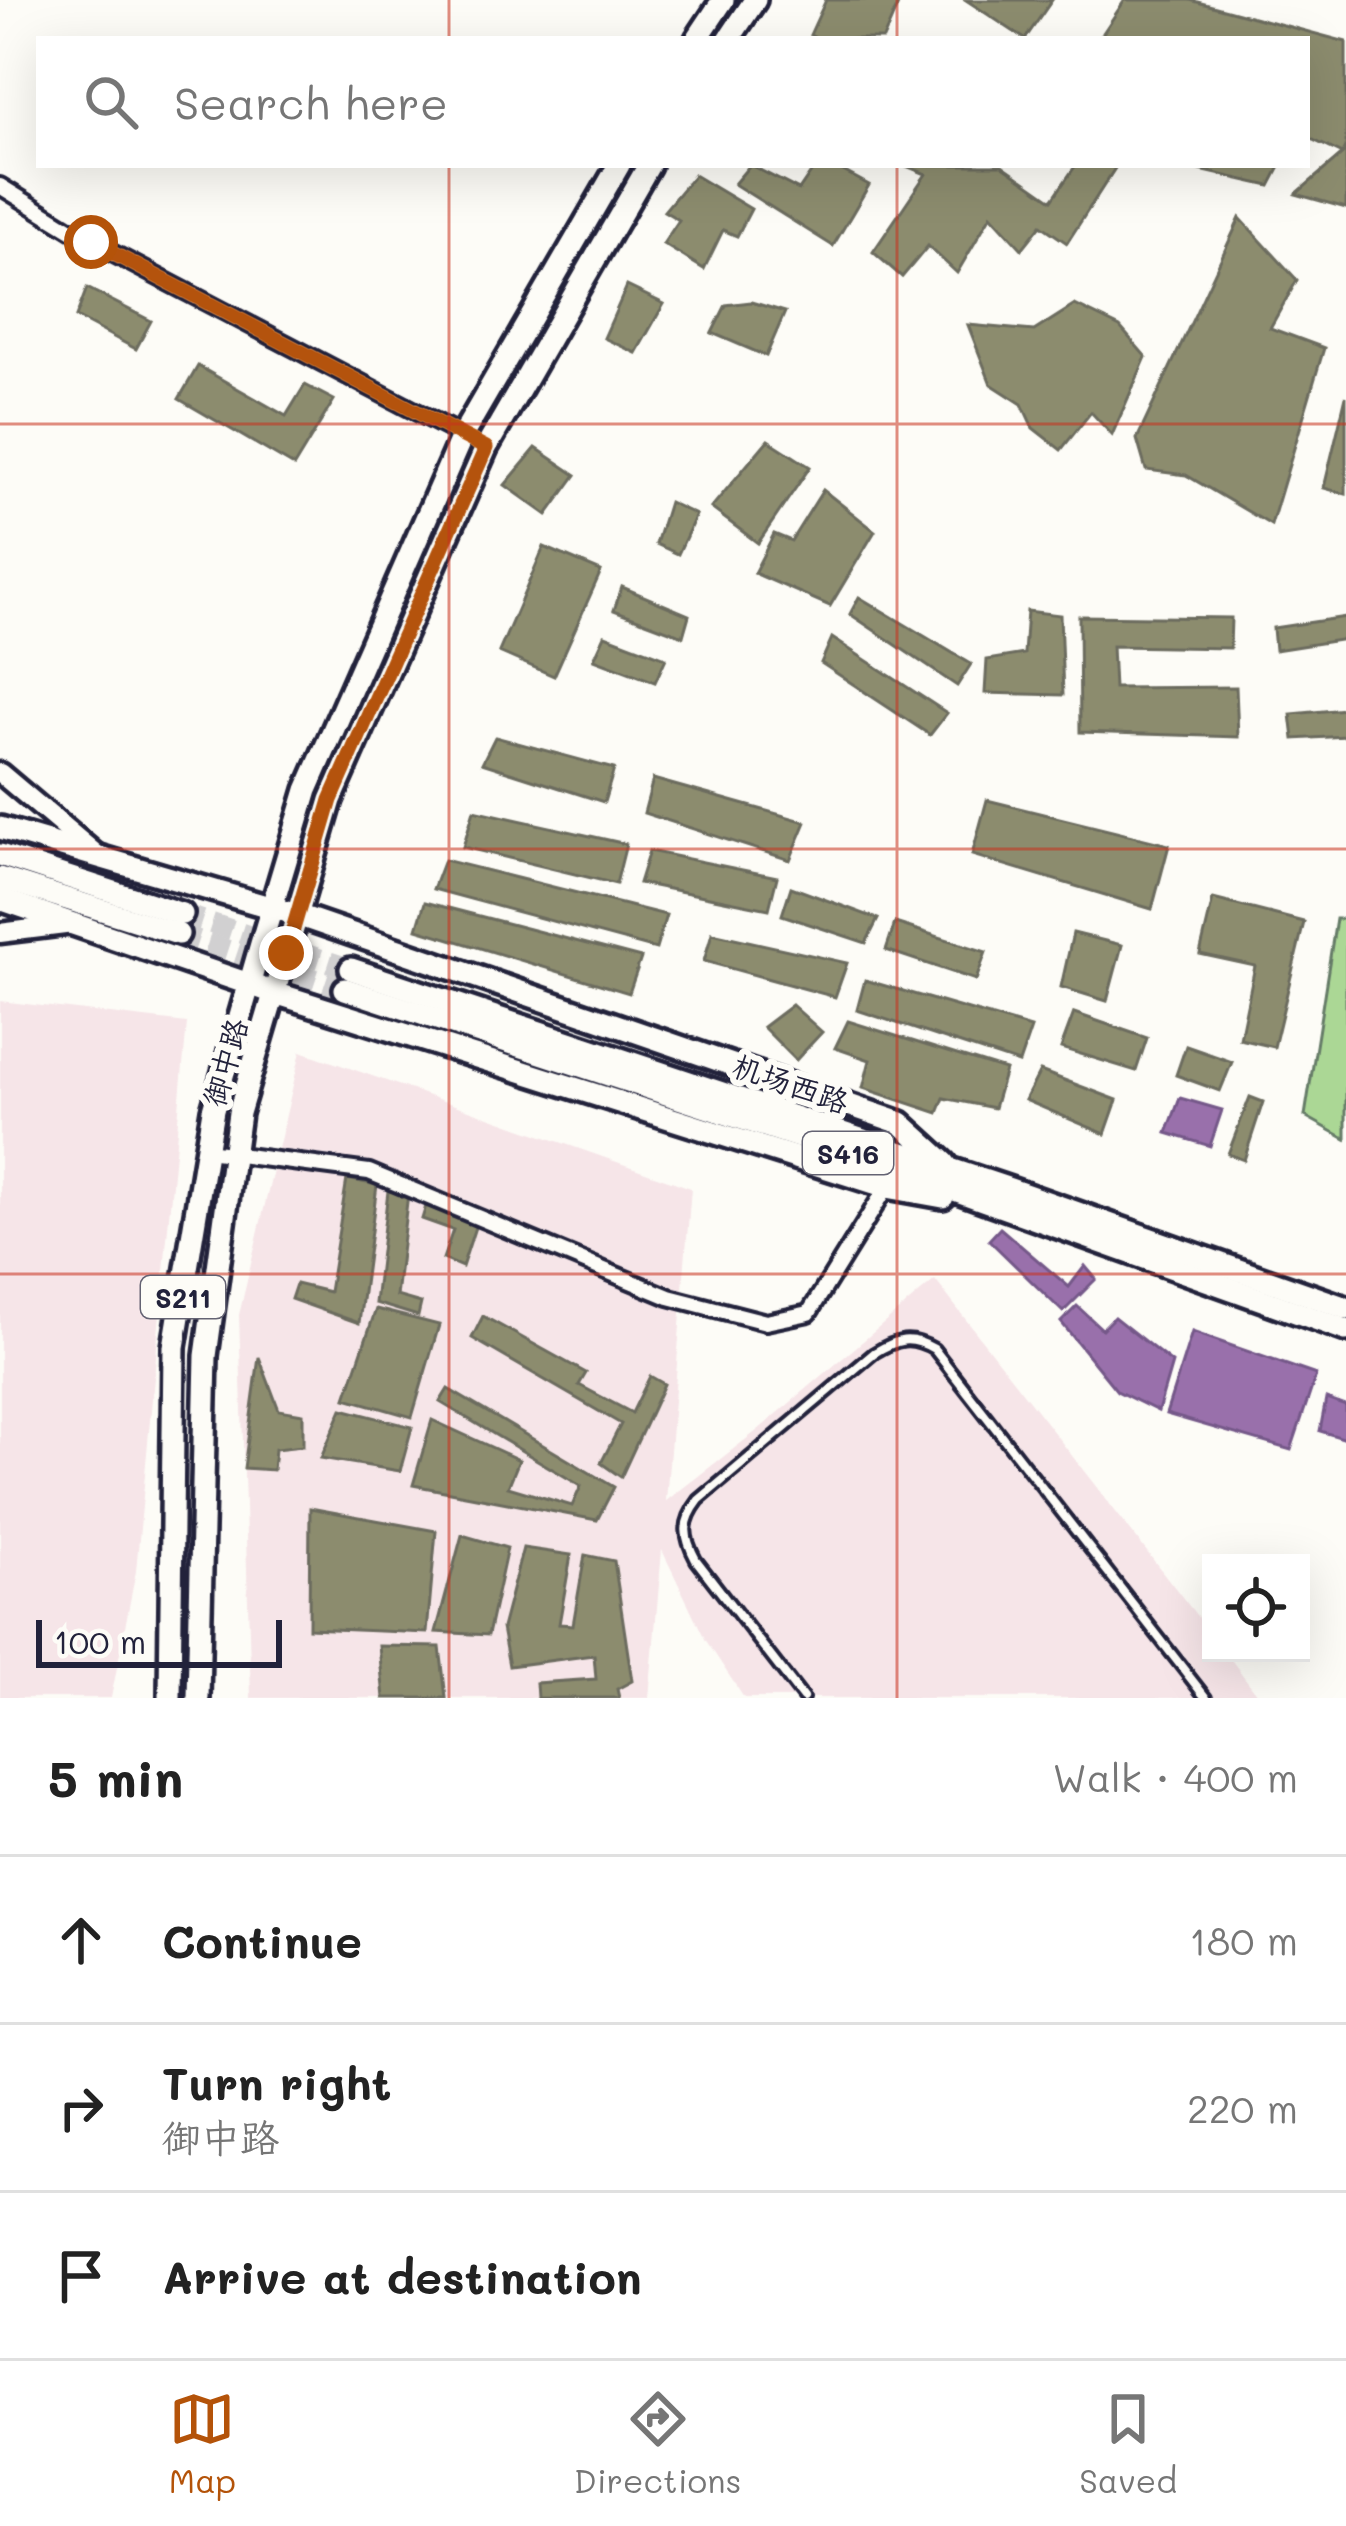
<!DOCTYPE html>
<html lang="en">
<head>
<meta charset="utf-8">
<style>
	:root { --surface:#fff; --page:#f2f2f2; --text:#222; --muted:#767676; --line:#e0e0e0; --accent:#b45309 }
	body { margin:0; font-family:Mali,"LXGW WenKai TC",sans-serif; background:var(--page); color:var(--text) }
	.controls { position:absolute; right:36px; bottom:36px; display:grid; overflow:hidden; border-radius:0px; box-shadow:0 12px 48px #0002 }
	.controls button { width:108px; height:108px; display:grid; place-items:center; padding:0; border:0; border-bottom:3px solid var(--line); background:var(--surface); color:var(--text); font:60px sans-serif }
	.scale { position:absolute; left:36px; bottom:30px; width:246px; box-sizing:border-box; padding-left:12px; border:6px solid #22223b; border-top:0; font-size:33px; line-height:42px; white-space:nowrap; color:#22223b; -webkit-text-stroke:9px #fdfcf7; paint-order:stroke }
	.stop { position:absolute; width:36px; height:36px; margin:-27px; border:9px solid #b45309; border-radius:50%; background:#fff }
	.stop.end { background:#b45309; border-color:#fff; box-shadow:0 3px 12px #0008 }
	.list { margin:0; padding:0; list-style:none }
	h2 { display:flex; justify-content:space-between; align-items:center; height:156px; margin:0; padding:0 48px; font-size:51px }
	h2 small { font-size:39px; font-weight:400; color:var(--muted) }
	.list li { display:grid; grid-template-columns:78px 1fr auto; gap:36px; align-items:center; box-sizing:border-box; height:168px; padding:0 48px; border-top:3px solid var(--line) }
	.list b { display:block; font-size:45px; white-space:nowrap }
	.list p { margin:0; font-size:39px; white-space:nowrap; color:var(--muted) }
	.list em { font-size:39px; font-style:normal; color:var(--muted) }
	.icon { flex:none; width:66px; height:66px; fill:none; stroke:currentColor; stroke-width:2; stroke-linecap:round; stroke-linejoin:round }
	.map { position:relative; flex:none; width:1346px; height:1698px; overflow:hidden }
	.search { position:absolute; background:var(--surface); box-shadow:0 12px 48px #0002; left:36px; right:36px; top:36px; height:132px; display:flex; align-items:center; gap:30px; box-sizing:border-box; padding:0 42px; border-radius:0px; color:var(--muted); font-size:45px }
	.sheet { height:660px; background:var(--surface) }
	nav { display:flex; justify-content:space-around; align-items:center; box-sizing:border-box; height:168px; border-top:3px solid var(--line); background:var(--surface); font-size:33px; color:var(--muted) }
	nav a { display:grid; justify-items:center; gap:6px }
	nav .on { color:var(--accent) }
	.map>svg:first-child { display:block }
</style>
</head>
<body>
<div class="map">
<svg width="1346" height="1698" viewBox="0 0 1346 1698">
	<rect width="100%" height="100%" fill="#fdfcf7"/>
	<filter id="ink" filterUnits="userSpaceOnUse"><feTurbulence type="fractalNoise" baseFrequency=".00833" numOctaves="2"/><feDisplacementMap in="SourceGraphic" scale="24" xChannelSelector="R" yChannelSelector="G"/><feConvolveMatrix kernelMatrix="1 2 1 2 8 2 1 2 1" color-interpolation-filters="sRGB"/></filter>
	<g filter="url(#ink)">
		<g fill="#f6e5e8">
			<polygon points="0,1001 187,1023 136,1571 111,1698 0,1698"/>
			<polygon points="301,1051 691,1188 666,1501 758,1430 935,1280 1211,1634 1211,1653 1226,1653 1260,1698 744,1698 705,1639 662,1550 649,1698 251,1698 239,1315"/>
		</g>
		<polygon fill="#abd795" stroke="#667c68" stroke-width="3" points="1336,919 1346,919 1346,1139 1305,1116"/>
		<g fill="#9970ab" stroke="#755989" stroke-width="3">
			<polygon points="1180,1098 1222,1110 1210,1146 1167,1133"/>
			<polygon points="1000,1228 1069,1287 1085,1266 1096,1279 1063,1312 989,1240"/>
			<polygon points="1077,1306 1102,1329 1114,1317 1172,1363 1158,1411 1117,1391 1061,1322"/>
			<polygon points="1192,1332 1316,1375 1291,1450 1166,1414"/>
			<polygon points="1326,1399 1346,1406 1346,1439 1320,1431"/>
		</g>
		<g fill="#8c8c6e" stroke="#6c6c5f" stroke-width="3">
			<polygon points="826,0 900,0 883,39 818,39 810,35"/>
			<polygon points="966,0 1052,0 1025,39"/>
			<polygon points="1125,0 1190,0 1346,42 1346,148 1343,154 1307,137 1307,39 1099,39"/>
			<polygon points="1346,151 1346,208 1296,194"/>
			<polygon points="750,165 799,190 816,165 832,165 869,185 833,246 734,184"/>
			<polygon points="904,165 1002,165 1052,200 1076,165 1117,165 1067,243 1041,225 1022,249 991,215 957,273 928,246 902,277 873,252 926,174"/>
			<polygon points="1178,165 1281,165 1270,186"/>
			<polygon points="694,175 751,209 737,236 723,230 704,269 663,244 679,220 664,211"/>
			<polygon points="1240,218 1297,280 1270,328 1324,348 1271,525 1186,475 1146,470 1137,439"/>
			<polygon points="627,286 664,304 636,353 604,338"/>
			<polygon points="87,288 151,321 136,349 76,317"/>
			<polygon points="751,302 785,312 766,356 712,333 726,305"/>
			<polygon points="1075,305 1120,327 1146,357 1112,435 1091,412 1061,450 1033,428 1022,404 991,384 968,325 1034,331"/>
			<polygon points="198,366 286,416 305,385 334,400 294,466 179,399"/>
			<polygon points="1346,396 1346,494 1324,488"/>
			<polygon points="768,440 810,467 758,543 711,508"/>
			<polygon points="536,448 576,475 547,515 505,485"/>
			<polygon points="823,490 875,531 830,606 754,573 774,534 791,541"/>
			<polygon points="669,502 696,515 678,554 656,544"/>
			<polygon points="544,547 601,571 554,676 499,652"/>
			<polygon points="622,587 689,615 683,636 614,610"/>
			<polygon points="859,597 971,664 957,686 850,614"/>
			<polygon points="1027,611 1060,615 1063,695 985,693 987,660 1024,654"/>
			<polygon points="1079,616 1231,618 1230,648 1112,646 1114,688 1236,687 1238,737 1080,732"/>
			<polygon points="1346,617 1346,639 1275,650 1273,628"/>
			<polygon points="605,635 666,658 655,682 594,659"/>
			<polygon points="832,638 947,713 930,735 821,663"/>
			<polygon points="1346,709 1346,736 1294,739 1291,714"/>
			<polygon points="495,737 614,769 604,802 482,763"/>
			<polygon points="653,779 806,822 790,860 644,813"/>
			<polygon points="987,800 1169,845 1152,909 972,855"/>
			<polygon points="474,810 626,844 616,884 463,847"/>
			<polygon points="649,851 777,877 769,909 639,883"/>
			<polygon points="444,860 666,915 656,949 433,889"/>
			<polygon points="791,887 878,919 866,943 782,915"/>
			<polygon points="1213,899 1304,922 1274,1047 1240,1039 1255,966 1200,954"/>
			<polygon points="425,902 641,958 629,993 417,929"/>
			<polygon points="895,923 986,952 976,980 886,950"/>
			<polygon points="712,933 847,963 835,997 704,961"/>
			<polygon points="1073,933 1122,945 1107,1001 1061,987"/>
			<polygon points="865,980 1031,1028 1019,1063 857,1010"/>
			<polygon points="792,1005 822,1032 796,1060 763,1027"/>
			<polygon points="1074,1013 1147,1038 1136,1071 1061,1048"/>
			<polygon points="848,1021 1005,1070 994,1108 944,1098 938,1113 863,1088 870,1060 835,1048"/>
			<polygon points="1186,1046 1232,1062 1220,1091 1176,1075"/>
			<polygon points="1040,1071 1117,1100 1105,1134 1025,1100"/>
			<polygon points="1250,1097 1263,1102 1244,1160 1228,1154"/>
			<polygon points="347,1179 377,1185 359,1323 291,1299 296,1284 329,1292"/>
			<polygon points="388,1191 408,1193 396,1296 421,1303 418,1316 375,1303"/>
			<polygon points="426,1206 476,1224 462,1267 443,1259 453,1230 422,1219"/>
			<polygon points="376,1309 439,1325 412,1417 346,1398"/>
			<polygon points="483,1316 586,1373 579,1385 632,1413 650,1376 664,1384 621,1477 601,1463 621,1424 472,1338"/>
			<polygon points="259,1357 279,1410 303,1414 303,1446 275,1449 273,1470 244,1468"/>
			<polygon points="448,1389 614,1487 597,1520 413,1485 432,1420 519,1460 508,1487 572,1506 581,1486 440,1402"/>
			<polygon points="342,1409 412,1427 400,1471 321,1458"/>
			<polygon points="310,1508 436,1531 427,1633 309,1628"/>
			<polygon points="462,1535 507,1548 488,1635 436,1632"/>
			<polygon points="523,1548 571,1555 559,1624 573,1625 585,1555 614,1561 632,1681 617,1689 619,1698 537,1698 536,1683 596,1679 594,1655 509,1666 502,1628"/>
			<polygon points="379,1646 440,1647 446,1698 384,1698"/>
		</g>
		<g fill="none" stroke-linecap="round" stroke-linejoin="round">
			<g stroke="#d1d0d1" stroke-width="21" stroke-dasharray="21 10" stroke-linecap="butt">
				<polyline points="182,914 351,969"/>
				<polyline points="178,934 345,989"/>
			</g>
			<defs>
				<path id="service" d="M 803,1698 L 696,1560 C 683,1536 682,1522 699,1500 L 874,1353 C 897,1339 910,1335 934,1349 L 1206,1698"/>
				<g id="minor">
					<polyline points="0,186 91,242 486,448"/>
					<polyline points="207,1151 369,1172 669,1297 766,1322 809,1313 887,1187"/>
				</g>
				<g id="tertiary">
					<polyline points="0,773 96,854"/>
					<polyline points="0,933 73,924"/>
				</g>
				<g id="primary">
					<polyline points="697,39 723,0"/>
					<polyline points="729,39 755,0"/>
					<polyline points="0,828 297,915 901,1123 945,1163"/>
					<polyline points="0,855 182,914"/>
					<polyline points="0,878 178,934"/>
					<polyline points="0,899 275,993 887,1187 943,1197"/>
					<polyline points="351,969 1010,1189 1346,1308"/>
					<polyline points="345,989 896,1169 1346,1330"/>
					<polyline points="170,1698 174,1347 213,1110 261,944 307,790 462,436 619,165"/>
					<polyline points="198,1698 206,1356 239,1113 331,800 486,448 649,165"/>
				</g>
			</defs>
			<use href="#service" stroke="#22223b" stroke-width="16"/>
			<use href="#minor" stroke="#22223b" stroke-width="22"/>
			<use href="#tertiary" stroke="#22223b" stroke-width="27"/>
			<use href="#primary" stroke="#22223b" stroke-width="30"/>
			<use href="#service" stroke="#fdfcf7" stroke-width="8"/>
			<use href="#minor" stroke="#fdfcf7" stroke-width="14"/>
			<use href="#tertiary" stroke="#fdfcf7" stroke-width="18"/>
			<use href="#primary" stroke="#fdfcf7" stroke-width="21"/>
		</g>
	</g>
	<g fill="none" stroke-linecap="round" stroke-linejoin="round" filter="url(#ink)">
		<polyline stroke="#b45309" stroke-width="15" points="91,242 486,448 331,800 286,953"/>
	</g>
	<path fill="none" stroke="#c8321e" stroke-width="3" stroke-opacity="0.55" d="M 449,0 L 449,39M 897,0 L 897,39M 449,165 L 449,1698M 897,165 L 897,1698M 0,424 L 1346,424M 0,849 L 1346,849M 0,1274 L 1346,1274"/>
	<g text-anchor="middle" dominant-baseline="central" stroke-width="12" stroke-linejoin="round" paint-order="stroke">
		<g fill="#fdfcf7" stroke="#646373" stroke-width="3">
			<rect x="803" y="1132" width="90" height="42" rx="9"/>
			<rect x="141" y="1276" width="84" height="42" rx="9"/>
		</g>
		<g font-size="27" font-weight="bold" fill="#22223b">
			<text x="848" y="1153">S416</text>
			<text x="183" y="1297">S211</text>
		</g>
		<g font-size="30" fill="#22223b" stroke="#fdfcf7">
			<text transform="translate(224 1062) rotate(-74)">御中路</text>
			<text transform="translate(791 1083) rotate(19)">机场西路</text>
		</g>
	</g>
</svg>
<div class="controls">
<button><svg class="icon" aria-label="locate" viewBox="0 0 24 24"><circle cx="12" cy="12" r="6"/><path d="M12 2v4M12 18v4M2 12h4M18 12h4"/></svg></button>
</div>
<div class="scale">100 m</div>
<div class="stop" style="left:91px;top:242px"></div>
<div class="stop end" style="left:286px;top:953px"></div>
<div class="search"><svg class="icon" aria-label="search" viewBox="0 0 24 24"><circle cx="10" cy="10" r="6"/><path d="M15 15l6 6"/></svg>Search here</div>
</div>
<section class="sheet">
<h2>5 min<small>Walk · 400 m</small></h2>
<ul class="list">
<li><svg class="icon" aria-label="ahead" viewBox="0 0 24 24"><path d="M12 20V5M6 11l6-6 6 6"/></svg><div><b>Continue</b></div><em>180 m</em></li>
<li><svg class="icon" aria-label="right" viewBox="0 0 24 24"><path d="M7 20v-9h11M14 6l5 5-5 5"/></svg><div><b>Turn right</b><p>御中路</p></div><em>220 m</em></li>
<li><svg class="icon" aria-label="arrive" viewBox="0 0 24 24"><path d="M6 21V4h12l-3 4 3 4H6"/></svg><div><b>Arrive at destination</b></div></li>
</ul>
</section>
<nav>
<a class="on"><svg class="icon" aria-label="map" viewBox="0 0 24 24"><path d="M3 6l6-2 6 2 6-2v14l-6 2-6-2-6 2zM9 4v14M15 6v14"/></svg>Map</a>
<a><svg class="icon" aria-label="directions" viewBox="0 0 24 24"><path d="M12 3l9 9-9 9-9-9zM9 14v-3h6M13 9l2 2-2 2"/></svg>Directions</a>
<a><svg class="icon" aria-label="saved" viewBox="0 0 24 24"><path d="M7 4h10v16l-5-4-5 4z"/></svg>Saved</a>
</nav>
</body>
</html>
